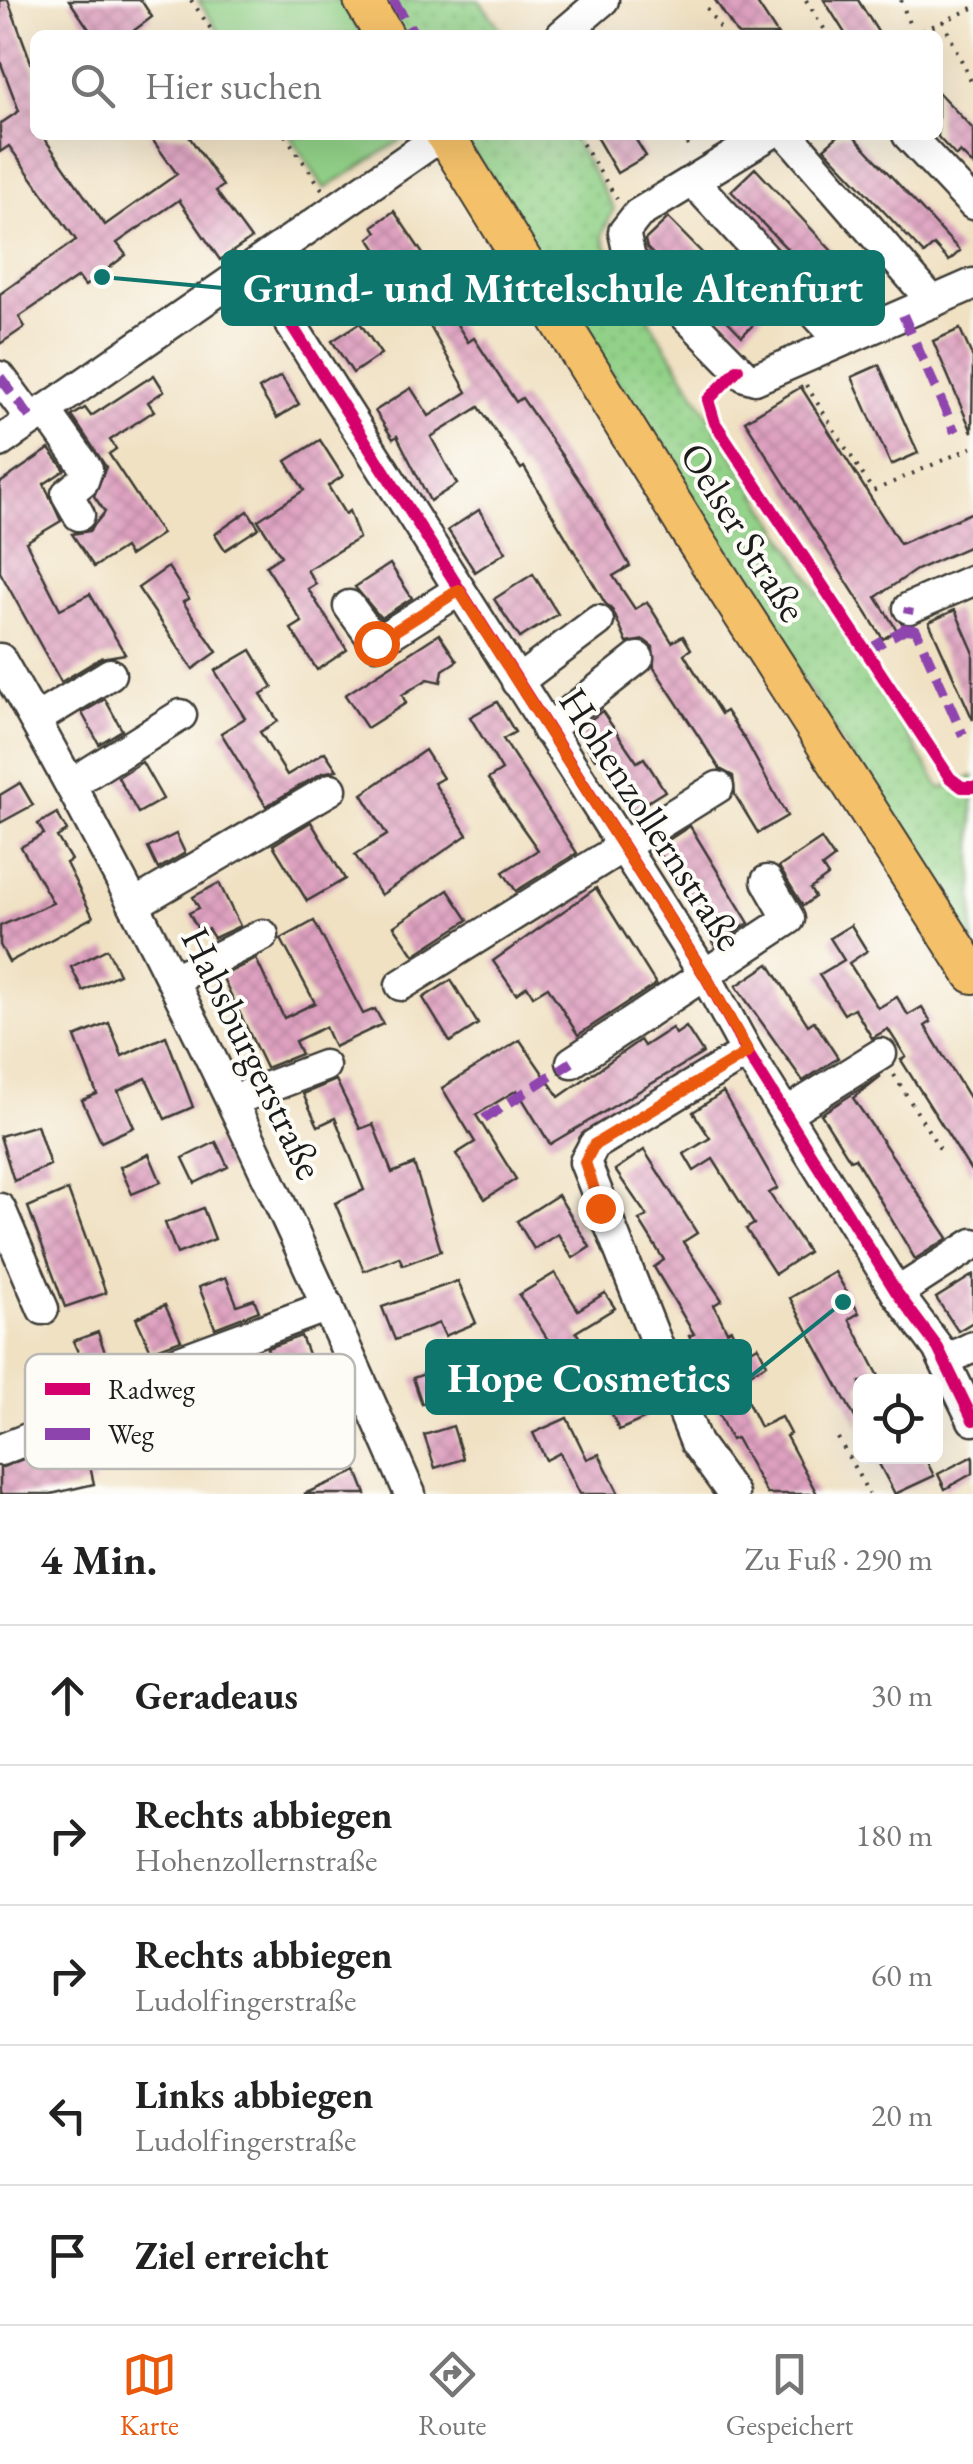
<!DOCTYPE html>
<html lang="de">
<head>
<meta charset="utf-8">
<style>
	:root { --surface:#fff; --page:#f2f2f2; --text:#222; --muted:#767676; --line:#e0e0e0; --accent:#ea580c }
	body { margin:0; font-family:"EB Garamond",serif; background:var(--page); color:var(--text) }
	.controls { position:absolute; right:30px; bottom:30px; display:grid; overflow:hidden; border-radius:15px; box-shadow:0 10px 40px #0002 }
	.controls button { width:90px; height:90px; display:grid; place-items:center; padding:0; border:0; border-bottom:2px solid var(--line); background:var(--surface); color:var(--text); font:50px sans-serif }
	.stop { position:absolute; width:30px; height:30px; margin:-22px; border:8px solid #ea580c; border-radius:50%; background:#fff }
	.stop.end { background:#ea580c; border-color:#fff; box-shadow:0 2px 10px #0008 }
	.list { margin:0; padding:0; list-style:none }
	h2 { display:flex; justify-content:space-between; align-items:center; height:130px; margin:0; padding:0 40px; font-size:42px }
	h2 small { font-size:32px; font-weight:400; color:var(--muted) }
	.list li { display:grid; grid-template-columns:65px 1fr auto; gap:30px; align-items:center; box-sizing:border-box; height:140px; padding:0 40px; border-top:2px solid var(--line) }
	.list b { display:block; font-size:38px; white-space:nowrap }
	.list p { margin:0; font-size:32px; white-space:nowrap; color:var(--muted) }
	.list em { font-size:32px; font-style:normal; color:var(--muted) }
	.icon { flex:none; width:55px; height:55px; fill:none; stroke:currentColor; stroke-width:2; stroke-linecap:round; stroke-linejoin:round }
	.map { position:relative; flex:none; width:973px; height:1494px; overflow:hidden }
	.search { position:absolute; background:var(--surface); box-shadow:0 10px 40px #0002; left:30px; right:30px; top:30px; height:110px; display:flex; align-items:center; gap:25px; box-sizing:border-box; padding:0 35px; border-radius:15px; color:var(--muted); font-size:38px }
	.sheet { height:830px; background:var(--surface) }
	nav { display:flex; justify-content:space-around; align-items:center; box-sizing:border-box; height:140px; border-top:2px solid var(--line); background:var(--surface); font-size:28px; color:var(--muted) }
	nav a { display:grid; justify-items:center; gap:5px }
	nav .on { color:var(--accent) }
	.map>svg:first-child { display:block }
</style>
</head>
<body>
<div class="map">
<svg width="973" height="1494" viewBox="0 0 973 1494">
	<defs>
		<pattern id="grass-dots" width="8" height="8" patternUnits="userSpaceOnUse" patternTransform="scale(2.5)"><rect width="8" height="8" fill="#92d188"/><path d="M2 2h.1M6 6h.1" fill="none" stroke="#7db375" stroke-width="1.8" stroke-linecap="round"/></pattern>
		<pattern id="building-cross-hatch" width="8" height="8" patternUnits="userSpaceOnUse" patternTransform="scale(2.5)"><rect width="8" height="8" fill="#dea1c0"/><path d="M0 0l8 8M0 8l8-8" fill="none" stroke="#be8aa4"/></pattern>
	</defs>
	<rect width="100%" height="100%" fill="#fdfcf7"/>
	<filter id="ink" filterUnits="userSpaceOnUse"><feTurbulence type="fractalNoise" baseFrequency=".01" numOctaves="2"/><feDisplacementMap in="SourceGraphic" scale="20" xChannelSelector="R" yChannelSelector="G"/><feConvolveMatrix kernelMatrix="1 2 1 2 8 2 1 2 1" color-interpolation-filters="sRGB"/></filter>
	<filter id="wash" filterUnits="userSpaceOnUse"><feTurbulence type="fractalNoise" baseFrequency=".0048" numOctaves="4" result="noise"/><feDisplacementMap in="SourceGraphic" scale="40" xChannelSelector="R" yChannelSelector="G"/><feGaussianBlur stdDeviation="2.25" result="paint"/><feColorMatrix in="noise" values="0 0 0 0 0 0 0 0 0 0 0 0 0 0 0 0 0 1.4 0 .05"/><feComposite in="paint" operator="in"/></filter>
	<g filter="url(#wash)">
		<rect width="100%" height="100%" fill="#f0e1c3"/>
		<g fill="url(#grass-dots)" stroke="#577652" stroke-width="2.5">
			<polygon points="379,0 479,0 505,35 400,35"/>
			<polygon points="461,135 571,135 614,209 602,235 612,260 941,789 973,776 973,951"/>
		</g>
		<g fill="#92d188" stroke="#577652" stroke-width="2.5">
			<polygon points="198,0 341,0 363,35 221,35"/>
			<polygon points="289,135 409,135 325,189"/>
		</g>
		<g id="blocks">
			<g fill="url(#building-cross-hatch)">
				<polygon points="0,0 8,0 35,73 35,135 42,135 105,225 177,174 149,135 188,135 223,186 216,191 251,239 220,260 179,200 117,243 126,255 85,286 78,277 19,317 25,327 0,344 0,294 76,240 9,146 0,152 0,124 19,111 0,61"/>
				<polygon points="69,0 141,0 152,17 128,35 93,35"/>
				<polygon points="715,0 755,0 778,35 738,35"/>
				<polygon points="824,0 858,0 880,35 846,35"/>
				<polygon points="938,92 973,129 973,165 960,152 956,156 938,137"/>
				<polygon points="595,135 633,135 646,156 617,173"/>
				<polygon points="839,135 853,135 960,251 949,261 934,245 924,254 824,148"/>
				<polygon points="755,168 855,276 833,296 731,191"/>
				<polygon points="394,211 427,260 407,273 398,260 388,267 369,238 377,232 373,226"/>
				<polygon points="668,218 763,315 742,336 683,275 678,280 647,248 645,240"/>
				<polygon points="446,286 461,309 451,315 468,342 474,338 516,402 522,398 592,499 630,566 613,576 635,609 647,602 672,642 683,636 691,649 684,654 721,714 726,711 746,741 787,816 758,833 735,795 733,776 720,769 654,668 653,647 644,640 627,643 613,611 605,603 524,467 521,469 479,407 431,437 457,484 430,501 397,436 393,439 375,411 411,388 429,416 467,392 418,305"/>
				<polygon points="360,323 381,354 353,373 332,341"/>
				<polygon points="960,329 973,358 972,432 933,341"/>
				<polygon points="879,365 918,453 891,465 852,377"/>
				<polygon points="154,375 164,391 148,402 154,411 110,440 116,449 109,454 162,534 129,556 124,548 94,567 72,534 89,531 105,512 94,496 106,467 72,416 85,408 91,416"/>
				<polygon points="281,376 299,404 277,418 259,389"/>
				<polygon points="801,387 900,544 973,512 973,545 916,570 876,597 897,630 883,639 745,421"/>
				<polygon points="320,440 343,476 328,486 345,514 349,511 359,538 307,570 316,584 308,589 347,650 317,670 291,629 302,622 266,566 281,556 258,520 304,490 286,461"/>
				<polygon points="49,449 65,470 44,484 61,521 26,542 60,609 90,594 125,654 101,658 61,682 0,572 0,483"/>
				<polygon points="479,510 506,552 475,572 448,530"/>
				<polygon points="248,511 259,528 225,550 215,534"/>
				<polygon points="390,564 412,598 381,618 355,587"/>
				<polygon points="168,567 189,599 183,602 217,652 193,669 138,588"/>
				<polygon points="533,574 558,614 520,638 494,599"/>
				<polygon points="955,610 973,651 973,720 929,622"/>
				<polygon points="439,634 457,661 443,670 441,682 428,679 402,695 406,703 367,728 345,695"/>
				<polygon points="251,650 273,687 261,694 278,721 260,732 287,775 325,752 337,770 322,773 266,806 221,733 245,718 215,671"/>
				<polygon points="105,699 122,730 99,744 82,713"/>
				<polygon points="497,702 515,732 503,739 577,853 516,891 503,872 538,850 488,779 502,770 470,717"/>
				<polygon points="602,711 637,762 644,758 665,791 633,811 600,756 595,759 576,731"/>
				<polygon points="425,750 443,778 434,783 467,835 381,895 355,855 387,835 362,794"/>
				<polygon points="142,762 163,799 138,813 118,777"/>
				<polygon points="20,783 33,805 0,823 0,795"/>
				<polygon points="57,813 67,831 57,837 71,860 66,863 93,917 9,962 0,945 0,926 53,903 21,847 44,834 38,824"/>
				<polygon points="311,822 345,879 307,901 273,845"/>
				<polygon points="690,826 749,923 715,945 656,848"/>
				<polygon points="176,834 185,853 158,869 148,848"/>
				<polygon points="821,839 834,858 822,867 828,876 810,889 815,897 803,906 779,867"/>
				<polygon points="219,883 240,926 214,938 208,929 200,933 189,913 199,908 193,897"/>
				<polygon points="596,888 656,984 578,1035 548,987 533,996 527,986 516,994 493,961"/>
				<polygon points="448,890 468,920 414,955 394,926"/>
				<polygon points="314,921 363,1014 375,1009 383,1024 334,1047 325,1027 295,1041 301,1054 266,1068 222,976 256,959 284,1018 315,1003 281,939"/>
				<polygon points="851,925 867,951 849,963 878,1008 897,997 908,1015 922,1007 931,1022 925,1026 973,1104 973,1174 901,1060 906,1057 888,1029 872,1038 854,1008 844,1014 819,975 844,960 830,938"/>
				<polygon points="107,949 119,974 83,991 71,967"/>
				<polygon points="769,964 808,1025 814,1021 838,1058 803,1081 736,986"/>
				<polygon points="451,980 478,1024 450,1042 423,998"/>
				<polygon points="109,1023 122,1056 166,1036 193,1107 165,1119 146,1078 118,1091 134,1127 101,1142 82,1100 97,1094 75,1037"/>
				<polygon points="686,1027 703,1053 550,1144 517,1090 476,1115 516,1179 485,1199 456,1154 475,1142 442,1088 520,1040 559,1097 640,1040 644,1046 672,1028 676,1034"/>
				<polygon points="881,1076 853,1098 948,1238 915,1259 855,1158 850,1160 821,1114"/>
				<polygon points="336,1080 360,1129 373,1124 392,1173 414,1164 441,1251 403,1265 399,1257 364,1271 335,1203 364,1190 335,1118 318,1126 303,1094"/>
				<polygon points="723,1092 778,1188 769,1193 808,1252 775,1274 746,1229 754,1224 713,1159 694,1171 684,1154 710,1138 693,1112"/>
				<polygon points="37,1125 50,1165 14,1181 0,1136"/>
				<polygon points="216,1142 228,1167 195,1183 183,1158"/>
				<polygon points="644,1150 697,1233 683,1242 722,1300 714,1305 727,1331 731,1329 744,1354 758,1346 767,1364 737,1380 760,1427 781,1417 790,1434 786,1436 817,1494 767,1494 736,1438 731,1440 688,1351 694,1348 689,1336 694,1334 654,1267 664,1260 639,1220 647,1216 615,1170"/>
				<polygon points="149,1154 161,1182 132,1194 120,1167"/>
				<polygon points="68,1190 106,1293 65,1307 28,1207"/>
				<polygon points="558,1195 590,1247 573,1258 558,1234 534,1249 517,1221"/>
				<polygon points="203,1208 215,1239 177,1254 165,1223"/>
				<polygon points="835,1272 859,1313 849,1319 882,1382 860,1382 860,1427 790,1298"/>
				<polygon points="555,1273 578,1310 605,1293 615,1308 576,1332 599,1369 565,1391 543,1356 554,1349 519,1295"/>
				<polygon points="973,1275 973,1322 958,1331 936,1298"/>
				<polygon points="226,1277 237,1305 254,1299 259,1311 215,1328 199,1287"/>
				<polygon points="458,1281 476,1323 445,1336 439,1323 395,1340 382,1307"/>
				<polygon points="165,1305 181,1340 151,1351 136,1318"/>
				<polygon points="98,1332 110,1367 89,1377 73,1341"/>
				<polygon points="301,1336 316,1375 311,1377 330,1419 296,1433 267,1348"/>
				<polygon points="441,1368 450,1393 422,1404 413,1378"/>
				<polygon points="633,1389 646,1418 619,1430 606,1401"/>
				<polygon points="567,1418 587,1459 599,1454 619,1494 580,1494 560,1453 546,1460 533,1433"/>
				<polygon points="453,1426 463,1459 435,1468 424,1435"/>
				<polygon points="83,1435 94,1484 51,1494 0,1494 0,1468"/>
				<polygon points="875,1456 924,1456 934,1476 895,1494"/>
				<polygon points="973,1456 973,1473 945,1489 938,1474"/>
				<polygon points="357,1471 366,1494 304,1494"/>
			</g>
		</g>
	</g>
	<g filter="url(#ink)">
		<use href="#blocks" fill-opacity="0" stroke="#3c3a35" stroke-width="2.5"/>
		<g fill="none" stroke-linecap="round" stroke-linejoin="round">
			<defs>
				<g id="minor">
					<polyline points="562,35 603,0"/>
					<polyline points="768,135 638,214 624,232 630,259 745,376 755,379 973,284"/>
					<polyline points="788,135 933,302"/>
					<polyline points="908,135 973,204"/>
					<polyline points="693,181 841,341"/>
					<polyline points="254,266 706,977 747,1052 897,1293 938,1348 973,1420"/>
					<polyline points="0,377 32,420"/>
					<polyline points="45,410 87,469 83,481 67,494 79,515"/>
					<polyline points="0,442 442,135"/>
					<polyline points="349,606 376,643 459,590"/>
					<polyline points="909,608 973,580"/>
					<path d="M 0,659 C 155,928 286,1208 410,1494"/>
					<polyline points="517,682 598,621"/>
					<polyline points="35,720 110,674"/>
					<polyline points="547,730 638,658"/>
					<polyline points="71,784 181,715"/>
					<polyline points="135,904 331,789"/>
					<polyline points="174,979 263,935"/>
					<polyline points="401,985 718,787"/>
					<polyline points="572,1062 789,919 767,881"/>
					<polyline points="234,1100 324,1066"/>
					<polyline points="788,1112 881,1054"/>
					<polyline points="0,1209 43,1309"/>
					<polyline points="897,1293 973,1244"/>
					<polyline points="946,1360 973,1347"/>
					<polyline points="117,1384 328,1306"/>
					<polyline points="0,1450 58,1427"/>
					<polyline points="733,1494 696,1443 585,1162 594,1145 747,1052"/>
				</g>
				<g id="major">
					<polyline points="363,0 384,35"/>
					<polyline points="445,135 695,540 973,974"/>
				</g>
			</defs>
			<use href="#minor" stroke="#3c3a35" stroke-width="35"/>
			<use href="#major" stroke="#3c3a35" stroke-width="42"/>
			<g stroke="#3c3a35" stroke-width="4" stroke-dasharray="2.5 8" stroke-linecap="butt">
				<polyline points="191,0 215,35"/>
				<polyline points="806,0 828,35"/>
				<polyline points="901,0 913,35"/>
				<polyline points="707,8 724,35"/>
				<polyline points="943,21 972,83"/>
				<polyline points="913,35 973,8"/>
				<polyline points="285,135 322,189"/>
				<polyline points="577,135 617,199"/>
				<polyline points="681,135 692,152"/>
				<polyline points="806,385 873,491 973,447"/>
				<polyline points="894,1075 943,1154"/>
				<polyline points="838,1438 869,1494"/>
			</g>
			<use href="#minor" stroke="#fff" stroke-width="30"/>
			<use href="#major" stroke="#f4c16a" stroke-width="38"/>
			<g stroke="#8e44ad" stroke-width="10" stroke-dasharray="20 10" stroke-linecap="butt">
				<polyline points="393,0 415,35"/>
				<polyline points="903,315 955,432"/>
				<polyline points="0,377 32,420"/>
				<polyline points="905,629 916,630 963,735"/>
				<polyline points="866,651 905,629 909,608"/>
				<polyline points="484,1119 572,1062"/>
			</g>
			<defs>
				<g id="cycleway">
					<polyline points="254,266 706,977 747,1052 897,1293 938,1348 973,1420"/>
					<polyline points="738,369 708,400 715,423 950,778 962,787 973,787"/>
				</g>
			</defs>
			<use href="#cycleway" stroke="#fdfcf7" stroke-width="19"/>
			<use href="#cycleway" stroke="#d6006c" stroke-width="12"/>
		</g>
	</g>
	<g fill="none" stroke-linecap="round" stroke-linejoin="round" filter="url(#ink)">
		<polyline stroke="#ea580c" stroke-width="12" points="376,643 459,590 706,977 748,1052 594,1145 585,1162 600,1208"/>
	</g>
	<g text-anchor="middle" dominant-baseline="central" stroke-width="8" stroke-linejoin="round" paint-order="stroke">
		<g font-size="40" fill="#1c1c1c" stroke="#fdfcf7">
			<text transform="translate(744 532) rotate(58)">Oelser Straße</text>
			<text transform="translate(652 819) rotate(57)">Hohenzollernstraße</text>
			<text transform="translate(253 1053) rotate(64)">Habsburgerstraße</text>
		</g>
	</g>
	<rect x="25" y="1354" width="330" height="115" rx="15" fill="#fdfcf7" stroke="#bab9b5" stroke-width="2.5"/>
	<rect x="45" y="1383" width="45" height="12" fill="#d6006c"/>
	<rect x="45" y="1428" width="45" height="12" fill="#8e44ad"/>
	<g font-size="28" fill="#1c1c1c">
		<text x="108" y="1399">Radweg</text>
		<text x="108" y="1444">Weg</text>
	</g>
	<path fill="none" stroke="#0f766e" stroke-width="4" d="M102 277L223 288M843 1302L750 1377"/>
	<g fill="#0f766e" stroke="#fdfcf7" stroke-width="4">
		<circle cx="102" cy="277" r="10"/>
		<circle cx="843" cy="1302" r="10"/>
	</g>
	<g fill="#0f766e" stroke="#0f766e" stroke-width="4">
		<rect x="223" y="252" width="660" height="72" rx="10"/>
		<rect x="427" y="1341" width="323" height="72" rx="10"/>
	</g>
	<g font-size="42" text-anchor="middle" font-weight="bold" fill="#fff">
		<text x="553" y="302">Grund- und Mittelschule Altenfurt</text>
		<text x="589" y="1392">Hope Cosmetics</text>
	</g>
</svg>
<div class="controls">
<button><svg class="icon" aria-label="locate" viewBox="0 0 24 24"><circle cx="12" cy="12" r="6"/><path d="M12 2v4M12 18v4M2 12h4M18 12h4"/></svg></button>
</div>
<div class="stop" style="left:376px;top:643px"></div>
<div class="stop end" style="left:600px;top:1208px"></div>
<div class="search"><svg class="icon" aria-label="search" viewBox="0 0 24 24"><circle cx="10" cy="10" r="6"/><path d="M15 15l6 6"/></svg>Hier suchen</div>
</div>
<section class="sheet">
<h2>4 Min.<small>Zu Fuß · 290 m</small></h2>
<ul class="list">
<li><svg class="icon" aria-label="ahead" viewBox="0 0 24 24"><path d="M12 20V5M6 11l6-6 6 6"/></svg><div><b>Geradeaus</b></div><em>30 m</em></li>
<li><svg class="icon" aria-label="right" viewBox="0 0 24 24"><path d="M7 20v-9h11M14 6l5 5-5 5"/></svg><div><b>Rechts abbiegen</b><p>Hohenzollernstraße</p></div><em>180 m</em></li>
<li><svg class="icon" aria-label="right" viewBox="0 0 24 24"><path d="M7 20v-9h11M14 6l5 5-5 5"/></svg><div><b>Rechts abbiegen</b><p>Ludolfingerstraße</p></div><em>60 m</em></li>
<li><svg class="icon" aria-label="left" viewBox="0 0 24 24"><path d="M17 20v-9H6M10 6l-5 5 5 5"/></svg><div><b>Links abbiegen</b><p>Ludolfingerstraße</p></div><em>20 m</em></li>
<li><svg class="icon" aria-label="arrive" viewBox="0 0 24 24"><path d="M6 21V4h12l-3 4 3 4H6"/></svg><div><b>Ziel erreicht</b></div></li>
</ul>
</section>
<nav>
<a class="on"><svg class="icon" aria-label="map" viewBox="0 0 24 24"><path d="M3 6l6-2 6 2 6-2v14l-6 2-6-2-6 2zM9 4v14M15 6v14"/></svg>Karte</a>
<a><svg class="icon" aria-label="directions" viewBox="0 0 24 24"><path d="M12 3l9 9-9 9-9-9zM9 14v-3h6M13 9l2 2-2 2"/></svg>Route</a>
<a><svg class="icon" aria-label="saved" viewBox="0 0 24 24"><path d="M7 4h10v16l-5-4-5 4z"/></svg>Gespeichert</a>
</nav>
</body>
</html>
